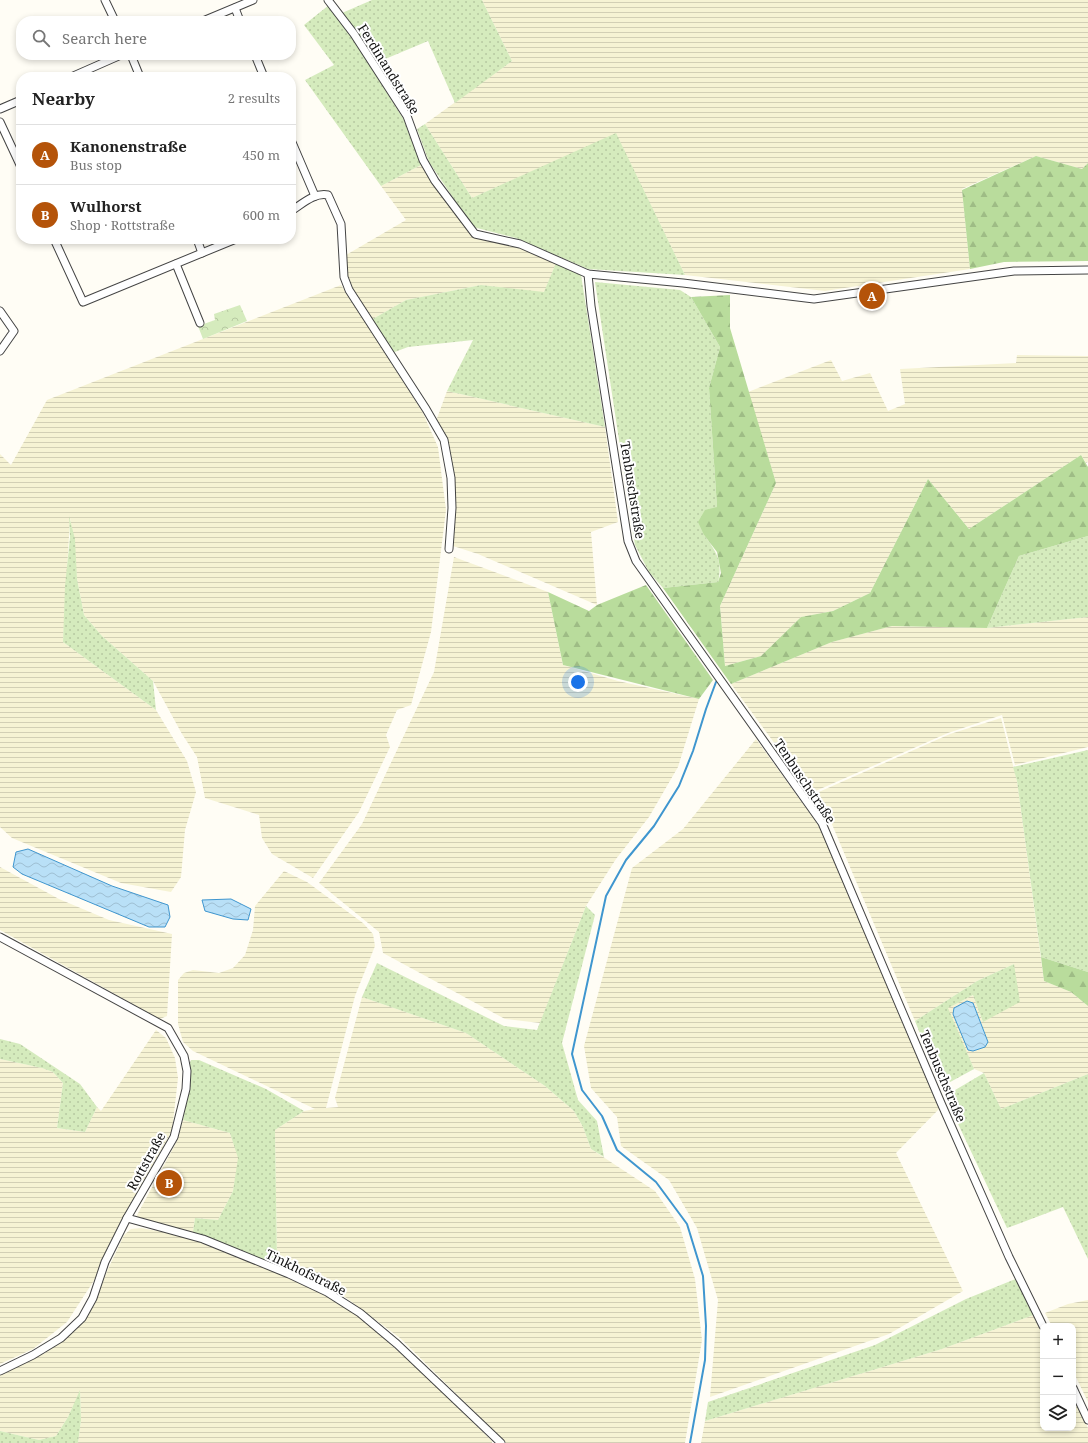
<!DOCTYPE html>
<html lang="en">
<head>
<meta charset="utf-8">
<style>
	:root { --surface:#fff; --page:#f2f2f2; --text:#222; --muted:#767676; --line:#e0e0e0; --accent:#b45309 }
	body { margin:0; font-family:"Noto Serif",serif; background:var(--page); color:var(--text) }
	.controls { position:absolute; right:12px; bottom:12px; display:grid; overflow:hidden; border-radius:8px; box-shadow:0 2px 6px #0003 }
	.controls button { width:36px; height:36px; display:grid; place-items:center; padding:0; border:0; border-bottom:1px solid var(--line); background:var(--surface); color:var(--text); font:20px sans-serif }
	.you { position:absolute; left:578px; top:682px; width:14px; height:14px; margin:-10px; border:3px solid #fff; border-radius:50%; background:#1a73e8; box-shadow:0 0 0 6px #1a73e833 }
	.badge { display:grid; place-items:center; width:26px; height:26px; border-radius:50%; background:var(--accent); color:#fff; font-size:13px; font-weight:700 }
	.pin { position:absolute; translate:-50% -50%; border:2px solid #fff; box-shadow:0 1px 4px #0006 }
	.list { margin:0; padding:0; list-style:none }
	h2 { display:flex; justify-content:space-between; align-items:center; height:52px; margin:0; padding:0 16px; font-size:17px }
	h2 small { font-size:13px; font-weight:400; color:var(--muted) }
	.list li { display:grid; grid-template-columns:26px 1fr auto; gap:12px; align-items:center; box-sizing:border-box; height:60px; padding:0 16px; border-top:1px solid var(--line) }
	.list b { display:block; font-size:15px; white-space:nowrap }
	.list p { margin:0; font-size:13px; white-space:nowrap; color:var(--muted) }
	.list em { font-size:13px; font-style:normal; color:var(--muted) }
	.icon { flex:none; width:22px; height:22px; fill:none; stroke:currentColor; stroke-width:2; stroke-linecap:round; stroke-linejoin:round }
	.map { position:relative; flex:none; width:1088px; height:1443px; overflow:hidden }
	.search { position:absolute; background:var(--surface); box-shadow:0 2px 6px #0003; left:16px; top:16px; width:280px; height:44px; display:flex; align-items:center; gap:10px; box-sizing:border-box; padding:0 14px; border-radius:16px; color:var(--muted); font-size:15px }
	.panel { position:absolute; background:var(--surface); box-shadow:0 2px 6px #0003; left:16px; top:72px; width:280px; height:172px; border-radius:16px }
	.map>svg:first-child { display:block }
</style>
</head>
<body>
<div class="map">
<svg width="1088" height="1443" viewBox="0 0 1088 1443">
	<defs>
		<pattern id="farmland-rules" width="6" height="5" patternUnits="userSpaceOnUse"><rect width="6" height="5" fill="#f6f3d4"/><path d="M0 2.5h6" fill="none" stroke="#d2cfb5"/></pattern>
		<pattern id="grass-dots" width="8" height="8" patternUnits="userSpaceOnUse"><rect width="8" height="8" fill="#d5ebbd"/><path d="M2 2h.1M6 6h.1" fill="none" stroke="#b6c8a1" stroke-width="1.8" stroke-linecap="round"/></pattern>
		<pattern id="forest-firs" width="22" height="20" patternUnits="userSpaceOnUse"><rect width="22" height="20" fill="#b9dc9c"/><path d="M5 1l3.5 6h-7zM16 11l3.5 6h-7z" fill="#9ebc85"/></pattern>
		<pattern id="park-crowns" width="20" height="18" patternUnits="userSpaceOnUse"><rect width="20" height="18" fill="#d5ebbd"/><path d="M2 6a3 3 0 1 1 6 0M12 15a3 3 0 1 1 6 0" fill="none" stroke="#b6c8a1"/></pattern>
		<pattern id="water-waves" width="16" height="10" patternUnits="userSpaceOnUse"><rect width="16" height="10" fill="#b9e0f7"/><path d="M0 5q4-4 8 0t8 0" fill="none" stroke="#9ebfd3"/></pattern>
	</defs>
	<rect width="100%" height="100%" fill="#fffdf5"/>
	<g fill="url(#farmland-rules)">
		<polygon points="482,0 1088,0 1088,163 1082,169 1036,156 962,189 970,269 825,291 685,275 616,134 472,198 425,124 512,61"/>
		<polygon points="421,165 475,238 520,245 556,263 544,293 481,285 406,300 371,320 346,279 346,255 406,220 381,186"/>
		<polygon points="341,285 422,411 438,447 446,510 431,632 411,705 397,710 386,735 390,747 359,812 313,878 272,854 262,838 259,815 205,798 197,757 182,734 153,681 102,636 84,615 77,579 70,518 63,642 156,710 187,761 196,792 185,830 181,877 171,892 121,883 12,838 0,827 0,454 11,465 47,400"/>
		<polygon points="1017,355 1088,356 1088,462 1086,463 1081,455 969,529 928,479 870,593 833,611 801,617 761,656 725,666 720,606 776,483 748,392 831,360 842,381 870,373 888,411 905,404 900,369 1016,363"/>
		<polygon points="447,391 605,427 618,522 591,532 597,605 478,554 453,546 455,520 454,478 436,421"/>
		<polygon points="454,557 548,592 563,665 618,681 699,699 678,767 649,817 616,859 586,906 540,1023 505,1019 383,953 379,932 319,883 362,824 434,672"/>
		<polygon points="1088,617 1088,747 1015,765 1002,715 948,733 811,793 731,684 832,642 892,626 987,628"/>
		<polygon points="1001,718 1017,781 1044,981 1071,992 1088,1006 1088,1074 1001,1109 984,1073 974,1069 947,1008 973,995 983,1022 1014,964 977,981 915,1021 831,822 812,795 950,734"/>
		<polygon points="756,739 819,826 940,1108 896,1153 963,1291 889,1334 710,1397 718,1300 697,1228 669,1180 621,1146 617,1117 591,1088 584,1046 632,868 683,829"/>
		<polygon points="0,867 59,899 109,920 172,934 167,1016 160,1019 0,930"/>
		<polygon points="284,871 307,882 363,923 373,934 375,946 355,996 326,1108 338,1107 335,1098 362,997 466,1033 545,1086 574,1111 583,1127 591,1149 655,1191 680,1227 695,1279 702,1340 685,1443 506,1443 400,1338 333,1288 331,1297 361,1318 427,1377 492,1441 492,1443 78,1443 81,1420 80,1391 68,1417 56,1436 39,1440 0,1431 0,1375 45,1353 72,1333 93,1306 108,1269 124,1235 131,1229 141,1228 184,1236 243,1260 277,1262 275,1130 304,1111 315,1109 193,1051 183,1042 178,1024 178,980 184,973 193,970 219,973 233,968 245,955 253,930 255,906"/>
		<polygon points="156,1030 166,1038 175,1058 178,1078 172,1131 125,1214 95,1279 67,1322 33,1349 0,1364 0,1059 42,1068 53,1072 63,1083 57,1128 85,1132 97,1107 101,1111"/>
		<polygon points="183,1120 230,1133 239,1158 233,1191 218,1220 195,1218 193,1232 136,1217 177,1141"/>
		<polygon points="1088,1300 1088,1402 1073,1371 1073,1326 1052,1326 1045,1313 1068,1304"/>
		<polygon points="1036,1314 1043,1330 1043,1428 1073,1428 1073,1396 1088,1428 1088,1443 701,1443 705,1421 942,1349"/>
	</g>
	<g fill="url(#grass-dots)">
		<polygon points="372,0 482,0 512,61 455,103 428,41 378,62 342,13"/>
		<polygon points="329,5 353,39 404,120 421,165 381,186 305,80 334,65 304,25"/>
		<polygon points="425,124 472,198 616,133 685,275 588,269 516,238 473,227 429,162 417,129"/>
		<polygon points="556,263 581,275 605,427 447,391 473,340 408,347 392,353 371,320 406,300 481,285 544,292"/>
		<path d="M 595,282 L 680,290 L 691,297 L 720,347 L 709,388 L 717,507 L 704,535 C 716,551 723,561 718,582 L 663,588 L 649,572 L 635,545 Z"/>
		<polygon points="69,516 75,539 77,579 84,615 102,636 153,681 156,710 63,642 65,586 70,537"/>
		<polygon points="1088,536 1088,617 987,628 1019,556"/>
		<polygon points="1088,750 1088,972 1041,957 1017,781 1013,767"/>
		<polygon points="586,906 595,915 562,1043 578,1100 597,1121 604,1157 591,1149 583,1127 574,1111 545,1086 466,1033 362,997 377,963 504,1026 537,1030"/>
		<polygon points="1014,964 1020,1002 983,1022 973,995 948,1008 974,1069 941,1087 915,1021 977,981"/>
		<polygon points="0,1039 20,1044 80,1084 97,1107 85,1132 57,1128 63,1083 53,1072 42,1068 0,1059"/>
		<polygon points="191,1060 199,1060 266,1089 304,1111 275,1130 277,1262 268,1262 193,1232 195,1218 218,1220 233,1191 238,1158 230,1133 183,1120 189,1087 189,1065"/>
		<polygon points="984,1073 1001,1109 1088,1074 1088,1259 1063,1207 1007,1228 945,1096"/>
		<polygon points="1018,1278 1036,1314 942,1349 705,1421 708,1402 875,1345 966,1299"/>
		<polygon points="80,1390 81,1420 78,1443 0,1443 0,1431 39,1440 56,1436 68,1417"/>
	</g>
	<g fill="url(#forest-firs)">
		<polygon points="1036,156 1082,169 1088,163 1088,261 1004,262 970,269 962,190"/>
		<polygon points="730,295 730,328 776,483 720,606 725,666 761,656 801,617 833,611 870,593 928,479 969,529 1081,455 1088,467 1088,536 1019,556 987,628 892,626 832,642 731,684 663,588 718,582 721,573 717,552 704,535 698,522 705,510 717,507 709,388 720,347 691,297"/>
		<polygon points="646,585 713,680 699,699 563,665 548,592 589,611 597,605"/>
		<polygon points="1041,957 1088,972 1088,1006 1071,992 1044,981"/>
	</g>
	<polygon fill="url(#park-crowns)" points="240,305 247,321 203,339 198,326 215,320 214,314"/>
	<g fill="url(#water-waves)" stroke="#3f96cf">
		<polygon points="28,849 112,886 168,905 170,917 165,927 149,927 22,874 13,867 16,852"/>
		<polygon points="231,899 251,909 248,920 233,919 205,911 202,900"/>
		<polygon points="967,1001 973,1003 988,1042 985,1047 973,1051 968,1050 953,1014 954,1008"/>
	</g>
	<g fill="none" stroke-linecap="round" stroke-linejoin="round">
		<polyline stroke="#3f96cf" stroke-width="2" points="690,1443 705,1360 706,1326 703,1276 687,1224 656,1182 617,1150 602,1116 582,1090 572,1054 606,896 626,860 654,826 679,786 693,751 706,709 716,682"/>
		<defs>
			<g id="minor">
				<polyline points="105,0 115,21"/>
				<polyline points="328,0 354,34 407,116 423,160 435,181 475,234 520,244 588,274 683,283 814,299 1014,271 1088,270"/>
				<polyline points="235,8 240,21"/>
				<polyline points="203,21 253,0"/>
				<polyline points="131,55 140,77"/>
				<polyline points="255,55 264,77"/>
				<polyline points="71,77 121,55"/>
				<polyline points="0,109 21,100"/>
				<polyline points="0,122 21,167"/>
				<polyline points="291,140 315,196"/>
				<path d="M 291,211 C 302,204 315,192 328,195 L 341,224 L 344,277 L 349,290 L 426,409 L 444,440 L 451,478 L 452,508 L 449,549"/>
				<polyline points="54,239 83,302 236,239"/>
				<polyline points="197,239 202,253"/>
				<polyline points="176,264 200,323"/>
				<polyline points="588,274 591,306 628,541 636,561 822,823 941,1103 1009,1257 1043,1326"/>
				<polyline points="0,311 14,331 0,351"/>
				<polyline points="0,937 168,1028 184,1056 187,1071 186,1089 174,1137 127,1218 105,1262 93,1298 82,1318 61,1338 33,1355 0,1371"/>
				<polyline points="127,1218 203,1239 289,1274 327,1292 360,1313 397,1344 501,1443"/>
				<polyline points="1073,1388 1088,1420"/>
			</g>
		</defs>
		<use href="#minor" stroke="#444" stroke-width="9"/>
		<use href="#minor" stroke="#fff" stroke-width="7"/>
	</g>
	<g text-anchor="middle" dominant-baseline="central" stroke-width="4" stroke-linejoin="round" paint-order="stroke">
		<g font-size="13" fill="#111" stroke="#fff">
			<text transform="translate(389 69) rotate(58)">Ferdinandstraße</text>
			<text transform="translate(633 490) rotate(81)">Tenbuschstraße</text>
			<text transform="translate(805 781) rotate(56)">Tenbuschstraße</text>
			<text transform="translate(943 1076) rotate(67)">Tenbuschstraße</text>
			<text transform="translate(146 1161) rotate(-61)">Rottstraße</text>
			<text transform="translate(306 1272) rotate(26)">Tinkhofstraße</text>
		</g>
	</g>
</svg>
<div class="controls">
<button>+</button>
<button>−</button>
<button><svg class="icon" aria-label="layers" viewBox="0 0 24 24"><path d="M12 4l9 5-9 5-9-5zM3 14l9 5 9-5"/></svg></button>
</div>
<div class="you"></div>
<div class="pin badge" style="left:872px;top:296px">A</div>
<div class="pin badge" style="left:169px;top:1183px">B</div>
<div class="search"><svg class="icon" aria-label="search" viewBox="0 0 24 24"><circle cx="10" cy="10" r="6"/><path d="M15 15l6 6"/></svg>Search here</div>
<section class="panel">
<h2>Nearby<small>2 results</small></h2>
<ul class="list">
<li><span class="badge">A</span><div><b>Kanonenstraße</b><p>Bus stop</p></div><em>450 m</em></li>
<li><span class="badge">B</span><div><b>Wulhorst</b><p>Shop · Rottstraße</p></div><em>600 m</em></li>
</ul>
</section>
</div>
</body>
</html>
